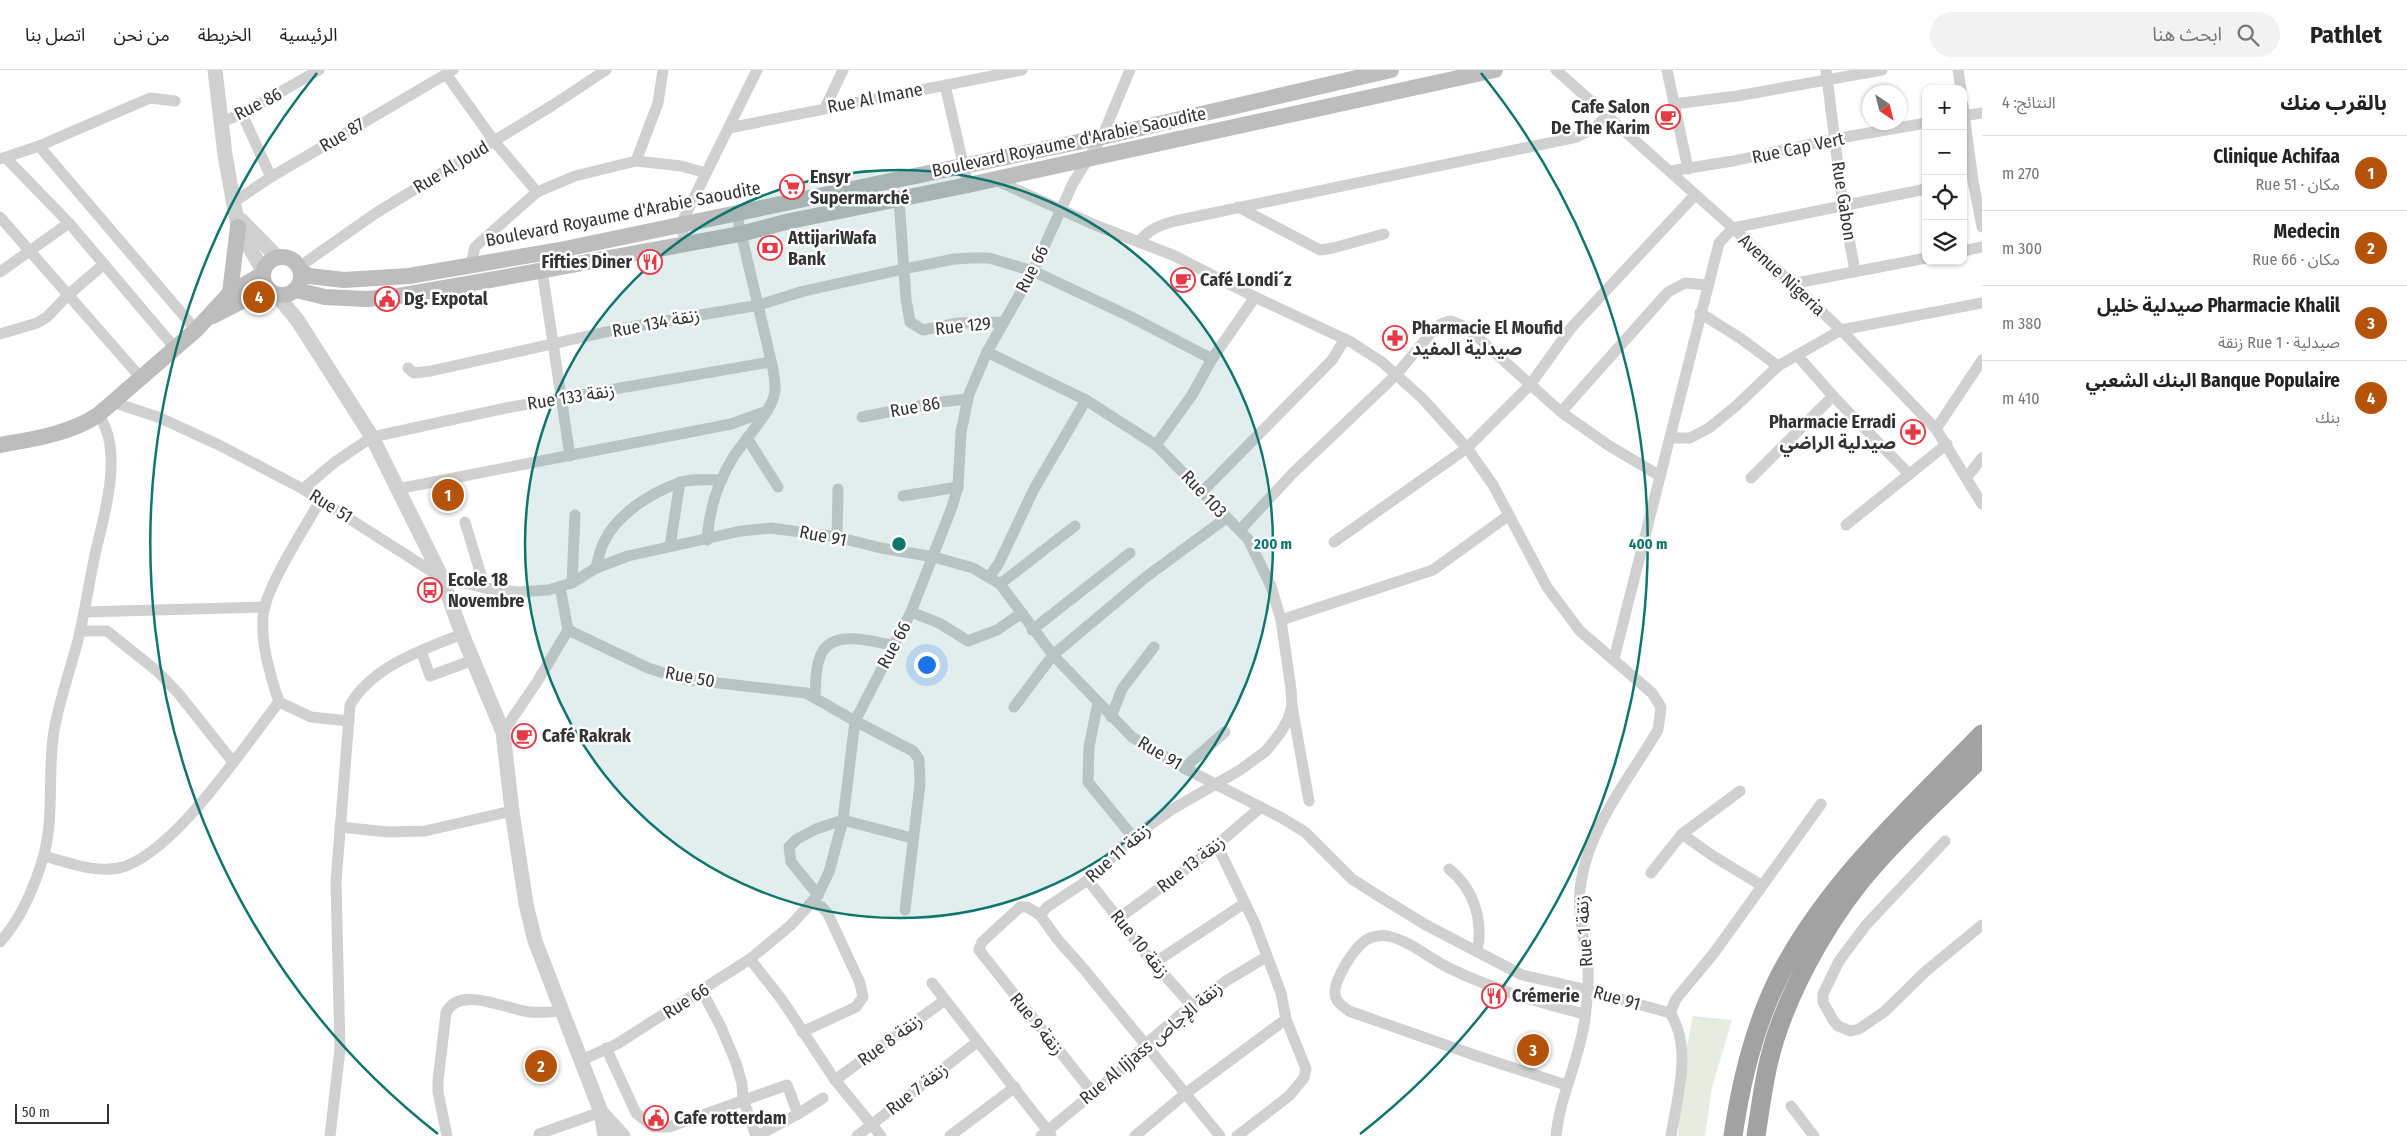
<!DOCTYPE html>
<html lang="ar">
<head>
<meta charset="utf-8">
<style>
	:root { --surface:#fff; --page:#f2f2f2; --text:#222; --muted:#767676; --line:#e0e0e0; --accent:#b45309 }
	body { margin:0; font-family:"Fira Sans Condensed","Noto Sans Arabic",sans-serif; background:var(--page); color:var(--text); direction:rtl }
	.controls { position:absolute; right:15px; top:15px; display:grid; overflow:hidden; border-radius:10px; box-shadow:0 1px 4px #0004 }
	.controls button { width:45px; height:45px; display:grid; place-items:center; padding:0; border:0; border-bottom:1px solid var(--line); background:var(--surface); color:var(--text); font:25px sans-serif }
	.compass { position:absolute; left:1862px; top:15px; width:45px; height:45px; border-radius:50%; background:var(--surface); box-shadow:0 1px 4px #0004; rotate:145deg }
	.scale { position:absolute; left:15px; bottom:12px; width:94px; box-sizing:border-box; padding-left:5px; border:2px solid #333; border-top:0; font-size:14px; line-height:18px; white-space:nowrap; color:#333; -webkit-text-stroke:4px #fff; paint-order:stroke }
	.you { position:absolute; left:926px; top:594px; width:18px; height:18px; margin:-12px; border:4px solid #fff; border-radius:50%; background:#1a73e8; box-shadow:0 0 0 8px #1a73e833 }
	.badge { display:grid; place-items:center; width:32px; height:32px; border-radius:50%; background:var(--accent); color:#fff; font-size:16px; font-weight:700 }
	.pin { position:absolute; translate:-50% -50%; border:2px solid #fff; box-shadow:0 1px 5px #0006 }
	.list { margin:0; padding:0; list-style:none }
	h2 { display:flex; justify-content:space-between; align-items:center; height:65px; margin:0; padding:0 20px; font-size:21px }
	h2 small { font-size:16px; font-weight:400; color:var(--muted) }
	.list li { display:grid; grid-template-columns:32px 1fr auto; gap:15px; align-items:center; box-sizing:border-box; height:75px; padding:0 20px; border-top:1px solid var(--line) }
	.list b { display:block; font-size:19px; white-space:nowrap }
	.list p { margin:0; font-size:16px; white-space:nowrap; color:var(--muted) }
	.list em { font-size:16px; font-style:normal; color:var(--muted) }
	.icon { flex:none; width:28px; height:28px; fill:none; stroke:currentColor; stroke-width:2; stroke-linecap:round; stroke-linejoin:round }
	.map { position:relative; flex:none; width:1982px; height:1066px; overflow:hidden; direction:ltr }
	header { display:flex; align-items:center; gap:30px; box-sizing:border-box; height:70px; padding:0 25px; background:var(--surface); border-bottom:1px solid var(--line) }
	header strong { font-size:24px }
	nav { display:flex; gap:28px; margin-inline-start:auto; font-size:18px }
	.search { width:350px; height:45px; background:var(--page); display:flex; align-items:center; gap:12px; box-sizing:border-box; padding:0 18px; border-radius:28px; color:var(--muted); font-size:19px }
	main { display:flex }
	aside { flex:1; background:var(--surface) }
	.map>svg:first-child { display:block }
</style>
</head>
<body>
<header>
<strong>Pathlet</strong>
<div class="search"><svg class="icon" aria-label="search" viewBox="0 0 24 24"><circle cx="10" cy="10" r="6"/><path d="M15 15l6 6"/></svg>ابحث هنا</div>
<nav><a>الرئيسية</a><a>الخريطة</a><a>من نحن</a><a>اتصل بنا</a></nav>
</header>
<main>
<aside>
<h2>بالقرب منك<small>النتائج: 4</small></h2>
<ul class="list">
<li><span class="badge">1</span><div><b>Clinique Achifaa</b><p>مكان · Rue 51</p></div><em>270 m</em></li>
<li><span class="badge">2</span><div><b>Medecin</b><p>مكان · Rue 66</p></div><em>300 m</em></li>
<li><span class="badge">3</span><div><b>Pharmacie Khalil صيدلية خليل</b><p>صيدلية · Rue 1 زنقة</p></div><em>380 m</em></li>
<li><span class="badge">4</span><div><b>Banque Populaire البنك الشعبي</b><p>بنك</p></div><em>410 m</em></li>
</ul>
</aside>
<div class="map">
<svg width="1982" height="1066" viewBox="0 0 1982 1066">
	<rect width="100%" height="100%" fill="#fff"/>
	<polygon fill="#e6ecdf" points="1693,946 1732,950 1712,1017 1705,1066 1678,1066 1683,995"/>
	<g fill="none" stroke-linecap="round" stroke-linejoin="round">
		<g stroke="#d0d0d0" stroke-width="11">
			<polyline points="1556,0 1733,158 1841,260 1936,359 1982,434"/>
			<polyline points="1667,0 1688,99"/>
			<polyline points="1826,0 1843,136 1855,201"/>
			<polyline points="1958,0 1961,19"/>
			<polyline points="446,4 494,71 537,122"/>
			<polyline points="945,15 968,115"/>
			<polyline points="1674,34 1737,26 1882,0"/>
			<polyline points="1963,35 1973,111 1982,157"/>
			<polyline points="825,38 843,0"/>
			<polyline points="242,44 271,107"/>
			<polyline points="1963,46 1982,43"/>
			<polyline points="221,52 242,44 319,0"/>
			<polyline points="729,58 1022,0"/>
			<polyline points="39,76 196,260"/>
			<polyline points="6,88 69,153 175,278"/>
			<polyline points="0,89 39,76 150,28 175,31"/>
			<polyline points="636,91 658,33 663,0"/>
			<polyline points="1670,101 1733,91 1834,69 1926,53"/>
			<path d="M 993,109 L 1095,155 L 1175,186 L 1255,227 L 1351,272 L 1382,292 L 1423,329 L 1467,378 L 1493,415 L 1547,517 L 1580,561 L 1652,623 L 1661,637 L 1658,660 C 1629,709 1590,755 1581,812 C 1576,841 1585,870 1588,899 C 1589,915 1587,932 1585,948 C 1580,989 1560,1025 1556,1066"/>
			<polyline points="899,129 906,229 910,252 923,260 958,253 1004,252"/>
			<polyline points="234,132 271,107 453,0"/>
			<polyline points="1238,137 1320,180 1333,178 1384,164"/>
			<polyline points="0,147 141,308"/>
			<path d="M 1139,172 C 1149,159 1160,155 1175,151 L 1577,67 L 1596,57 L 1606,46"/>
			<polyline points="685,173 681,154 757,0"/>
			<polyline points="1963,181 1982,177"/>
			<polyline points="471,194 475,177 537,122 575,106 636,91 681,96 706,103"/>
			<polyline points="299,197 376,143 553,35 606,0"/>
			<polyline points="542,200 570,386"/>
			<polyline points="0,202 69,153"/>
			<polyline points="1791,214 1926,188"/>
			<polyline points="1700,243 1740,268 1778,296"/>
			<polyline points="0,264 37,253 47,247 68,225 104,194"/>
			<polyline points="987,282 1086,330 1156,375 1248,469 1271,516 1281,550 1291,619 1292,636 1288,649 1281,662 1266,681 1240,700 1171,740 1133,767 1088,810 1047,837 1040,845 1058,870 1083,898 1220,1066"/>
			<polyline points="1797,285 1833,326 1909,404"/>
			<polyline points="408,298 414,303 431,301 619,259 759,235 804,221 904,199 954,189 973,188 989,188 1033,201 1129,246 1212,289"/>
			<path d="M 115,333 L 158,347 L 219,375 L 303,419 L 442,508 L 485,518 L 518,522 L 548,520 L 572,513 L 596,498 L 628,486 L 741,461 L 771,458 L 837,467 L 881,478 L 934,487 L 973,498 L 1000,514 L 1053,585 L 1132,667 L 1184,698 L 1282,748 L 1305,762 L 1352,809 L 1377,825 L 1426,855 L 1522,905 L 1588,920 L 1670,943 C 1693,978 1677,1027 1671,1066"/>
			<polyline points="1561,342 1668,222 1685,213 1707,215"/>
			<polyline points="862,347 940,332 967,329"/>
			<polyline points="1936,359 1982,290"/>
			<polyline points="747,368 778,417"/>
			<polyline points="1670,368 1690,368 1709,358 1736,336 1778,296 1841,260 1982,233"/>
			<polyline points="1156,375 1192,325 1212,289 1255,227"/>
			<polyline points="1967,407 1982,388"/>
			<polyline points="1751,408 1833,326"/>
			<polyline points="303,419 335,392 372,367 511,337 770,292"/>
			<polyline points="397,419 731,354 767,341"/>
			<polyline points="1203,421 1332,290 1345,269"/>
			<polyline points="903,426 958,417"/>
			<path d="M 321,429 C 306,456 265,518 263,546 C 261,575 270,605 279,632 L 311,647 L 349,651"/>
			<polyline points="465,452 485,518"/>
			<polyline points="1846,455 1947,374"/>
			<polyline points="1240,460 1293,403 1396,305 1431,263 1441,254 1450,251 1461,255 1474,264 1561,342 1608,375 1660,406"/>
			<polyline points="837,467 838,419"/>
			<path d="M 707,470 C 709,441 718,411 734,386 C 744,370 770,343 774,326 C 777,317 774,308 773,299 L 736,142"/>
			<polyline points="1334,472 1467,378 1530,315 1571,258 1695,125"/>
			<polyline points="670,476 680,412"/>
			<path d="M 596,498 C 598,489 600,479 604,472 C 616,445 652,422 679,413 C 691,408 709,410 722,410"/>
			<polyline points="990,506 999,493 1034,419 1086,330"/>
			<polyline points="572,513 575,445"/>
			<polyline points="1000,514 1075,456"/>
			<polyline points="560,517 568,560 648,598 683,609 806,623 855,651 913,681 919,689 920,714 905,840"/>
			<polyline points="84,542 265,537"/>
			<polyline points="911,542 939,553 968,571 997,560 1022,543"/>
			<polyline points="1281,550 1433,500 1509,445"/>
			<polyline points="1032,560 1130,483"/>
			<polyline points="80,561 107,561 157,601 178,623 233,692"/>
			<polyline points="421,581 430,606 473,590"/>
			<polyline points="1614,589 1719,173 1733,158 1926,119"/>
			<path d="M 815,626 C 816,614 815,599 820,587 C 830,558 872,571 895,576"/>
			<polyline points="1098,632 1089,677 1088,712 1133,767"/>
			<polyline points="1292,636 1309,731"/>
			<polyline points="1014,637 1053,585 1146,507 1226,448"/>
			<polyline points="1111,647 1122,619 1154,577"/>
			<polyline points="503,662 537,612 568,560"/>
			<polyline points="1184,698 1225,662"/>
			<polyline points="1740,721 1682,764 1713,786 1761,815"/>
			<polyline points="340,757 388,762 425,761 512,741"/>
			<polyline points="1945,771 1866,855 1839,891 1823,924 1823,932 1833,950 1838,956 1850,961 1859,959 1884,942 1926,901 1982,855"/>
			<polyline points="1217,775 1255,854 1281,923 1286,949 1306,999 1304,1008 1289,1026 1237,1066"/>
			<path d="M 44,786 C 67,792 94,803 119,798 C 173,786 244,676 279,632"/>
			<path d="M 1449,799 C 1474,819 1484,851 1477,882"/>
			<polyline points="1651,803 1682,764"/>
			<polyline points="1088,810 1146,884 1192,936"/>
			<polyline points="818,825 791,792 789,777 797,769 816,759 843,750 912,768"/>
			<polyline points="1040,845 1027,837 1020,837 982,872 979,880 1092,1022"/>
			<polyline points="1119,848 1205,785 1261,737"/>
			<path d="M 0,872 C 21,849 34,818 43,788 C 55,747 47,703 54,661 C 60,627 72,595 80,562 C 86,535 90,507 96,480 C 105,443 124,378 98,345"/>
			<polyline points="750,889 782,930 835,1010 881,1066"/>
			<polyline points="1154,893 1245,833"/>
			<polyline points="932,913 1051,1065"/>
			<polyline points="702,921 721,957 736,993 742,1014 743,1029 756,1066"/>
			<polyline points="1670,943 1676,929 1714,883 1821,734"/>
			<polyline points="802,962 856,937 863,927 860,913 828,844 822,837 812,833"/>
			<polyline points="606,978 636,1043 653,1057 669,1057 787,1015 798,1044 757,1066"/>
			<polyline points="582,990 617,974 750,889 791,855 818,825 829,802 843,750 855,651 911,542 952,437 958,417 961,362 969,324 987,282 1033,201 1073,113 1102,67 1130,0"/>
			<polyline points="835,1010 945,930"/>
			<path d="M 1566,1015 L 1477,986 L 1349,941 C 1344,937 1338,934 1336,928 C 1330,914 1354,878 1366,870 C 1372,866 1382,865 1388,866 C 1410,871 1429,888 1449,898 C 1492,919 1539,933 1585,944"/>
			<polyline points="1791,1036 1814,1066"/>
			<polyline points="798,1044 823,1028"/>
			<polyline points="539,1064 601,1042"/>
			<path d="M 330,1066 L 340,979 L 336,812 L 350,635 C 373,596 422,580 462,564"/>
			<path d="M 447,1066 L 438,1022 L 438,1011 L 446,943 C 459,914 508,940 530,942 C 541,943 551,942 562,941"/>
			<polyline points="857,1066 977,972"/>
			<polyline points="950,1066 1015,1017"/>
			<polyline points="1041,1066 1126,996 1145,975 1181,944 1226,911 1266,887"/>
			<polyline points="1135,1066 1185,1024 1286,949"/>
		</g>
		<g stroke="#d0d0d0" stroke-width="15">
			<polyline points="215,0 225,85 238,157 263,201"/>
			<polyline points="241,150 278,188"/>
			<polyline points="277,225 298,251 372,367 442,508 462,564 503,662 512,741 526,834 535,871 601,1042 605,1066"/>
			<polyline points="601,1042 623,1066"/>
		</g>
		<g stroke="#bdbdbd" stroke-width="16">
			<circle cx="282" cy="206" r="19"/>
			<polyline points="301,201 309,206 344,210 409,206 560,180 1102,67 1391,0"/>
			<polyline points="296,220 325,227 367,229 398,226 490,210 740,164 790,151 968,115 1495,0"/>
			<polyline points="230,223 238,157"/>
			<polyline points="213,246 267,218"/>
			<path d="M 0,375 C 34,369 69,364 98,345 L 196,260 L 230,223 L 263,204"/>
		</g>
		<g stroke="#a2a2a2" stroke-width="19">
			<path d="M 1733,1066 C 1741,1011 1755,953 1781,903 C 1830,810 1909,739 1982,664"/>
			<path d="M 1756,1066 C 1761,1034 1765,1000 1775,969 C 1794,909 1835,838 1877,792 C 1910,755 1947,722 1982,687"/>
		</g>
	</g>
	<circle cx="899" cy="474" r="374" fill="#0f766e" fill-opacity=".12"/>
	<g fill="none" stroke="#0f766e" stroke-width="2.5">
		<circle cx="899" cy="474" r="374"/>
		<path d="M438 1064A749 749 0 0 1 317 3M1481 3A749 749 0 0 1 1360 1064"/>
	</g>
	<defs>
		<symbol id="cafe-ring" viewBox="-11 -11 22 22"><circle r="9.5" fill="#fff" stroke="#e63946" stroke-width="1.5"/><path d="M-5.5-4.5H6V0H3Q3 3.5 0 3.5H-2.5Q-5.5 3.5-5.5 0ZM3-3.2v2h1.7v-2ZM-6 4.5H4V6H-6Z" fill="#e63946"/></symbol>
		<symbol id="supermarket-ring" viewBox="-11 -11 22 22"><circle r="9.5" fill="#fff" stroke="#e63946" stroke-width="1.5"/><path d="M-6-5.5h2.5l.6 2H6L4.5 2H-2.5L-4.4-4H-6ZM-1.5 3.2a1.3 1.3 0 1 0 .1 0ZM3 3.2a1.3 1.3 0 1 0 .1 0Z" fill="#e63946"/></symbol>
		<symbol id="bank-ring" viewBox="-11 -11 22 22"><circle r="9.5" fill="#fff" stroke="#e63946" stroke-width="1.5"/><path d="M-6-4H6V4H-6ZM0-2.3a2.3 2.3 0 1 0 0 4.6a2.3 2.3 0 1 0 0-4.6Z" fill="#e63946"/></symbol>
		<symbol id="restaurant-ring" viewBox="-11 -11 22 22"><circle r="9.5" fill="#fff" stroke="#e63946" stroke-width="1.5"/><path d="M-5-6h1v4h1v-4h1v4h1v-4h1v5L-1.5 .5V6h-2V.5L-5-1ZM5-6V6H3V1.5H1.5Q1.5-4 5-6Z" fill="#e63946"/></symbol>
		<symbol id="civic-ring" viewBox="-11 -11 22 22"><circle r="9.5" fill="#fff" stroke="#e63946" stroke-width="1.5"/><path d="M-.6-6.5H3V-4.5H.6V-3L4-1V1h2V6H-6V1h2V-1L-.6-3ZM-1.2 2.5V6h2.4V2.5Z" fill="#e63946"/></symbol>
		<symbol id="pharmacy-ring" viewBox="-11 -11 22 22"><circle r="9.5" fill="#fff" stroke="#e63946" stroke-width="1.5"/><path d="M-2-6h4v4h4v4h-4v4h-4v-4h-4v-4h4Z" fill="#e63946"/></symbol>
		<symbol id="bus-ring" viewBox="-11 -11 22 22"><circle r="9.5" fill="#fff" stroke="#e63946" stroke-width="1.5"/><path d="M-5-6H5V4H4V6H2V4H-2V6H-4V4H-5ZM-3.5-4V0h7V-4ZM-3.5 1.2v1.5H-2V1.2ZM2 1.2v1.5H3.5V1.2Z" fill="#e63946"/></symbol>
	</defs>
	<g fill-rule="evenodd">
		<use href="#cafe-ring" x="1654" y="33" width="28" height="28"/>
		<use href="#supermarket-ring" x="778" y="103" width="28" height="28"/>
		<use href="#bank-ring" x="756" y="164" width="28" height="28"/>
		<use href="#restaurant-ring" x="636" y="178" width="28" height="28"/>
		<use href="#cafe-ring" x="1169" y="196" width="28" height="28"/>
		<use href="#civic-ring" x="373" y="215" width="28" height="28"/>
		<use href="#pharmacy-ring" x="1381" y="254" width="28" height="28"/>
		<use href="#pharmacy-ring" x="1899" y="348" width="28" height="28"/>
		<use href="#bus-ring" x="416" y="506" width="28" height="28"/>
		<use href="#cafe-ring" x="510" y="652" width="28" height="28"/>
		<use href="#restaurant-ring" x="1480" y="912" width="28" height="28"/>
		<use href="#civic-ring" x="642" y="1034" width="28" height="28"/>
	</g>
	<g text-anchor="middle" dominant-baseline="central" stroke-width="5" stroke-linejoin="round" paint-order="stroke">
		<g font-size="18" fill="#333" stroke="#fff">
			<text transform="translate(875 28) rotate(-11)">Rue Al Imane</text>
			<text transform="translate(258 34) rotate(-27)">Rue 86</text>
			<text transform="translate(342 65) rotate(-31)">Rue 87</text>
			<text transform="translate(1069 72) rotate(-12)">Boulevard Royaume d'Arabie Saoudite</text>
			<text transform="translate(1798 78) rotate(-12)">Rue Cap Vert</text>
			<text transform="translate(451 97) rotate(-31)">Rue Al Joud</text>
			<text transform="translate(1844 131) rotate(81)">Rue Gabon</text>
			<text transform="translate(623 144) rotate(-11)">Boulevard Royaume d'Arabie Saoudite</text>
			<text transform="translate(1032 199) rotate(-63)">Rue 66</text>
			<text transform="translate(1782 205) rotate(43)">Avenue Nigeria</text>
			<text transform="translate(656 253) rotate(-11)">Rue 134 زنقة</text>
			<text transform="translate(963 256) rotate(-6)">Rue 129</text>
			<text transform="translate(571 327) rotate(-9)">Rue 133 زنقة</text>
			<text transform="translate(915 337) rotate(-10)">Rue 86</text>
			<text transform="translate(1204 424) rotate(47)">Rue 103</text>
			<text transform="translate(331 436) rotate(32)">Rue 51</text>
			<text transform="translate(823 466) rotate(11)">Rue 91</text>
			<text transform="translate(894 575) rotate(-62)">Rue 66</text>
			<text transform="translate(690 607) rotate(11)">Rue 50</text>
			<text transform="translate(1160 683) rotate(31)">Rue 91</text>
			<text transform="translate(1118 783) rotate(-41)">Rue 11 زنقة</text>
			<text transform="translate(1191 794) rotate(-38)">Rue 13 زنقة</text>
			<text transform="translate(1584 861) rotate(-94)">Rue 1 زنقة</text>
			<text transform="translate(1140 874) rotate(51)">Rue 10 زنقة</text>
			<text transform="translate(1617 928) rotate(16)">Rue 91</text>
			<text transform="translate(686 931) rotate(-32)">Rue 66</text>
			<text transform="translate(1037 954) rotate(51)">Rue 9 زنقة</text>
			<text transform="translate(890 970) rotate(-36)">Rue 8 زنقة</text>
			<text transform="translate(1151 973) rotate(-40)">Rue Al Ijjass زنقة الإجاص</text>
			<text transform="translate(917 1019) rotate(-38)">Rue 7 زنقة</text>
		</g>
		<g font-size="18" font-weight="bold" fill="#333" stroke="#fff" text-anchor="start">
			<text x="1650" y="37" text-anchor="end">Cafe Salon<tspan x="1650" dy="21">De The Karim</tspan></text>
			<text x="810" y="107">Ensyr<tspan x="810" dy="21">Supermarché</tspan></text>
			<text x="788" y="168">AttijariWafa<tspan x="788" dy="21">Bank</tspan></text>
			<text x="632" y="192" text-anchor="end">Fifties Diner</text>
			<text x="1200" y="210">Café Londi´z</text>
			<text x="404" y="229">Dg. Expotal</text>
			<text x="1412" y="258">Pharmacie El Moufid<tspan x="1412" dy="21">صيدلية المفيد</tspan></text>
			<text x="1896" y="352" text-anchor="end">Pharmacie Erradi<tspan x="1896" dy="21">صيدلية الراضي</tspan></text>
			<text x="448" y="510">Ecole 18<tspan x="448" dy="21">Novembre</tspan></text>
			<text x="542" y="666">Café Rakrak</text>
			<text x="1512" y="926">Crémerie</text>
			<text x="674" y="1048">Cafe rotterdam</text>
		</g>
	</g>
	<circle cx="899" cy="474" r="8" fill="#0f766e" stroke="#fff" stroke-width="2.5"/>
	<g font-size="15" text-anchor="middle" font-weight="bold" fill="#0f766e" stroke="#fff" stroke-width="5" stroke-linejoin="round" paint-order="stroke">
		<text x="1273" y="479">200 m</text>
		<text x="1648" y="479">400 m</text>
	</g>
</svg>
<div class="controls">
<button>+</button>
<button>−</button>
<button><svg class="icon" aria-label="locate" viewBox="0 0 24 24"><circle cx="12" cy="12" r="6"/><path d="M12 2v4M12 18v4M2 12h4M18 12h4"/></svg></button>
<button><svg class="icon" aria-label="layers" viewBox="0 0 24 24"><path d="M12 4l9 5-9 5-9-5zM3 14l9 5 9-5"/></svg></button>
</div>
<svg class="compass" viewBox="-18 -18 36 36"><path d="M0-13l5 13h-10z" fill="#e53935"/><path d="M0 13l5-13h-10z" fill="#767676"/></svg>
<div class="scale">50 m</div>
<div class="you"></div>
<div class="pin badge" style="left:448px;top:425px">1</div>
<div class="pin badge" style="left:541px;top:996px">2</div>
<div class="pin badge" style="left:1533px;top:980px">3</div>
<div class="pin badge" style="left:259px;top:227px">4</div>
</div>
</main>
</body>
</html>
